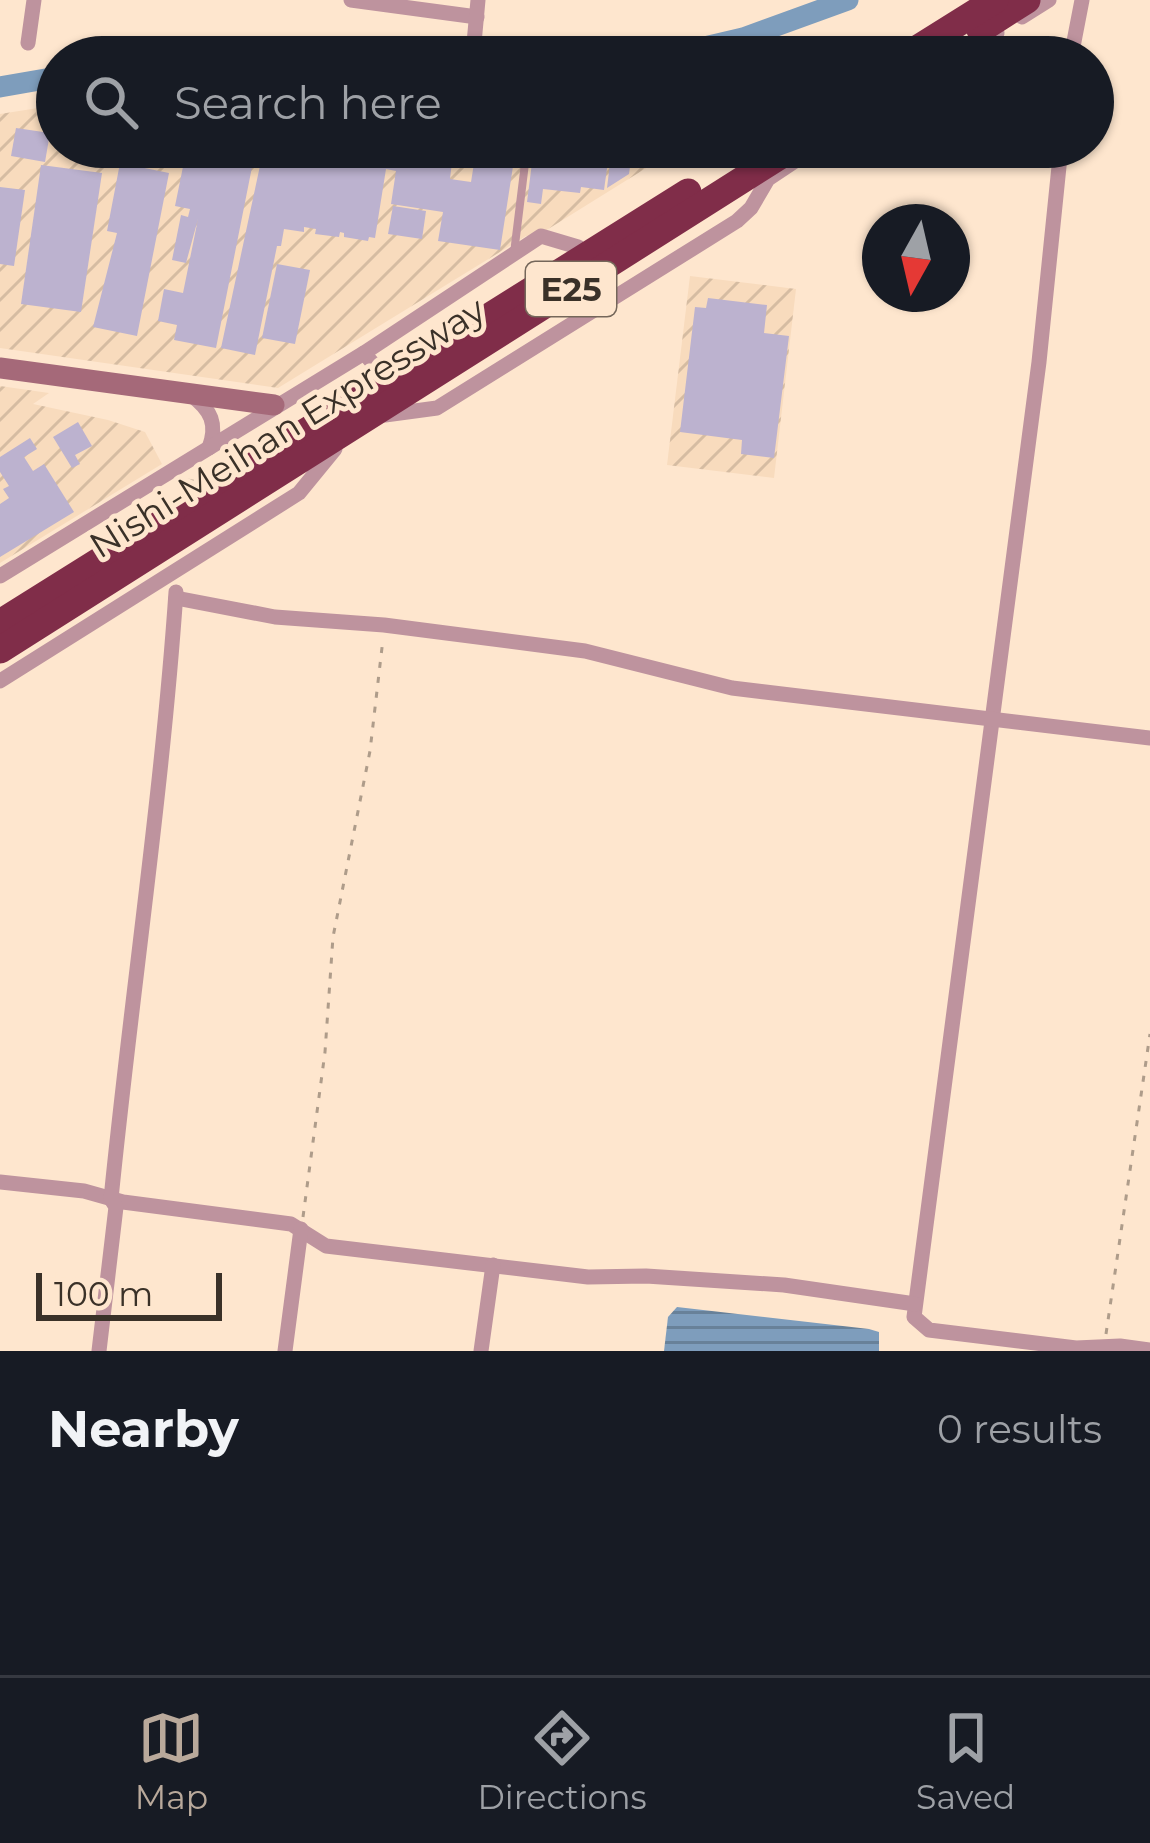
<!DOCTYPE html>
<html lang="en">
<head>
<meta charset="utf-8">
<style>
	:root { --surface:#171b24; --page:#242831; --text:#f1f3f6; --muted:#9ea1a6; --line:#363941; --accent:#b9a99b }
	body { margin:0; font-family:Montserrat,sans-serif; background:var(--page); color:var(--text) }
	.compass { position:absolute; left:862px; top:204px; width:108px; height:108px; border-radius:50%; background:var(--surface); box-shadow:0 3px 9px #0004; rotate:188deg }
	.scale { position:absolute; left:36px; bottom:30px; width:186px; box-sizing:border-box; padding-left:12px; border:6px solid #3a3128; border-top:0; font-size:33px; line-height:42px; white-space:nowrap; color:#3a3128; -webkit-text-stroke:9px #fee6ce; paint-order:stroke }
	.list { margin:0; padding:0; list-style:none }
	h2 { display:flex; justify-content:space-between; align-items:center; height:156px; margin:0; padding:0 48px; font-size:51px }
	h2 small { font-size:39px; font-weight:400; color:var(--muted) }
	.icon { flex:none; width:66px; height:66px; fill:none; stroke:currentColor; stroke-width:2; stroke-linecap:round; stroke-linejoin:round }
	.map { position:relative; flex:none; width:1150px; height:1351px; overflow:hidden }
	.search { position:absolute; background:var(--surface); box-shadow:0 3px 9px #0004; left:36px; right:36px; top:36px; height:132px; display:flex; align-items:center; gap:30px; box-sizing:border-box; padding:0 42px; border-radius:66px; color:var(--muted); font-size:45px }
	.sheet { height:324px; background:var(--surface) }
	nav { display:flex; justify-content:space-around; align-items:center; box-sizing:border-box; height:168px; border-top:3px solid var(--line); background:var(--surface); font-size:33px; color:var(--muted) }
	nav a { display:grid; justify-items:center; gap:6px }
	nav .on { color:var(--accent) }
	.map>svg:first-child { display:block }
</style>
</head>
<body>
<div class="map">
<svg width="1150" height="1351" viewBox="0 0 1150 1351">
	<defs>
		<pattern id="industrial-furrows" width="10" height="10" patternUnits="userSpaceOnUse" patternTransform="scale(3)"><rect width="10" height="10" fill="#f8dbbd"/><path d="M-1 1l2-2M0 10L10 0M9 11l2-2" fill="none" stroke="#d5bca2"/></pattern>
		<pattern id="water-rules" width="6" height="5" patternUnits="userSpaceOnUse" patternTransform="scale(3)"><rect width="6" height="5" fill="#7e9dbc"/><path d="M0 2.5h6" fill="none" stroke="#688199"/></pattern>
	</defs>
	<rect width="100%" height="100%" fill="#fee6ce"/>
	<g fill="url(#industrial-furrows)">
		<polygon points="57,105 57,147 680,147 545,231 547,236 526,236 278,388 0,348 0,114"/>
		<polygon points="690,276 796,289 774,478 667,465"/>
		<polygon points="0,386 49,393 33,404 108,420 145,432 162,464 0,563"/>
	</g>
	<polygon fill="url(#water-rules)" points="677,1307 869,1329 879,1332 879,1351 664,1351 668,1317"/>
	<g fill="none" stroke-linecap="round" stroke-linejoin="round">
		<g stroke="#7e9dbc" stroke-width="21">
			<polyline points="662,57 743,38 848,0"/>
			<polyline points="0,87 57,77"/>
		</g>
	</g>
	<g fill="#bcb2cf" fill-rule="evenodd">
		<polygon points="16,128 50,133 45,162 11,156"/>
		<polygon points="194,147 256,147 216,348 174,340 177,325 158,321 164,289 183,293 198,219 186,263 172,260 181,215 188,217 190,209 175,206 186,152 192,153"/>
		<path d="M 264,147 L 516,147 L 500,250 L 438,241 L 443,212 L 391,204 L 396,171 L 386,169 L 375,238 L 369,237 L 368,241 L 344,237 L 344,233 L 340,232 L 339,237 L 315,234 L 316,229 L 304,227 L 304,232 L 284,229 L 281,246 L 277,246 L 255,355 L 221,348 ZM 453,154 L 475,157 L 471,182 L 450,179 Z"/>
		<polygon points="534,147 610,147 604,190 581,187 580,193 543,189 541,204 527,202"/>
		<polygon points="612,147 661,147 660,155 632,152 629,174 607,188"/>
		<polygon points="120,163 169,173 137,336 93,327 117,233 107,231"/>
		<polygon points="41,165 102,173 81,312 21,304"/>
		<polygon points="0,187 25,190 14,266 0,264"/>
		<polygon points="393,206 426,211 422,239 388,234"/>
		<polygon points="277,264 310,270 295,344 262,338"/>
		<polygon points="708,298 767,305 764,333 789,336 774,458 741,454 742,440 680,432 695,307 706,308"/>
		<polygon points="78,422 92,446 75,455 80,464 72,468 53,437"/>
		<polygon points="30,438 37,449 24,457 33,471 44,464 74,512 0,557 0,504 9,498 3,489 9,486 0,472 0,457"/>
	</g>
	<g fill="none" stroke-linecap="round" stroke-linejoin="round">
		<polyline stroke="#d7c2ad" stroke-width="15" stroke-dasharray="15 8" stroke-linecap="butt" points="188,507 191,479"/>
		<g stroke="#ae9c8a" stroke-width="3" stroke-dasharray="6 9" stroke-linecap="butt">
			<polyline points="303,1217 325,1052 333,937 370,751 383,639"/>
			<polyline points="1106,1334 1150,1034"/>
		</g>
		<polyline stroke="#be939e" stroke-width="8" points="514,253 527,147"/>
		<g stroke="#be939e" stroke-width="15">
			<polyline points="351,0 477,17"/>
			<polyline points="1022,17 1049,0"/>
			<polyline points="28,43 34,0"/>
			<polyline points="473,54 478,0"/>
			<polyline points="959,57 997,33"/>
			<polyline points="1071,57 1082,0"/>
			<polyline points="1061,147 1039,362 914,1317 929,1330 1076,1348 1120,1346 1150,1350"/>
			<polyline points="364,353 392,386"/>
			<path d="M 191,395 C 211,410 218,424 209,448"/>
			<polyline points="385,415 437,408 737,221 751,208 768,179 816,147"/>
			<polyline points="0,576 364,353 541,236 578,247"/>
			<polyline points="176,598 275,617 384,625 585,651 732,688 1150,738"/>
			<polyline points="0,681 299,493 335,449"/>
			<polyline points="0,1182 84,1191 123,1202 291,1224 326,1246 588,1277 646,1276 784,1285 915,1304"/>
			<path d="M 99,1351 L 116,1207 L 111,1199 C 131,997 162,796 176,592"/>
			<polyline points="285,1351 301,1229"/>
			<polyline points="481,1351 493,1265"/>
		</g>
		<polyline stroke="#a56979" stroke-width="21" points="0,368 274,405"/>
		<g stroke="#802d49" stroke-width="27">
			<polyline points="980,30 1027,0"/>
			<polyline points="904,57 995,0"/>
			<polyline points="0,623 688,192"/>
			<polyline points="0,650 794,147"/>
		</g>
	</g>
	<g text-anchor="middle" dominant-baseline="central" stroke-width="10" stroke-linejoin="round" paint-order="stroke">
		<rect fill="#fee6ce" stroke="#75675a" stroke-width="3" x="526" y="262" width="90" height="54" rx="9"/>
		<g font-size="33" font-weight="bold" fill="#3a3128">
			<text x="571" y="289">E25</text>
		</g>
		<g font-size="36" fill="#3a3128" stroke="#fee6ce">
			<text transform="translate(287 427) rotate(-32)">Nishi-Meihan Expressway</text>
		</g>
	</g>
</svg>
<svg class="compass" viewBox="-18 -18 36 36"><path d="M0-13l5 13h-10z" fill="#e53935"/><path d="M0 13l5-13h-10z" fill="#9ea1a6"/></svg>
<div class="scale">100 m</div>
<div class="search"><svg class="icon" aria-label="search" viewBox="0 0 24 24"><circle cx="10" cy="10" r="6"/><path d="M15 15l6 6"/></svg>Search here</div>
</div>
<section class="sheet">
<h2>Nearby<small>0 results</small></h2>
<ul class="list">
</ul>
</section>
<nav>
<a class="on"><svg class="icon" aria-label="map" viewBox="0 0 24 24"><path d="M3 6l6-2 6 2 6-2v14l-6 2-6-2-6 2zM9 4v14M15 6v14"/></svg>Map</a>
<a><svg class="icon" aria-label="directions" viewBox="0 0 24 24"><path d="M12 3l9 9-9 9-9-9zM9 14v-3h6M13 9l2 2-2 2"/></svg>Directions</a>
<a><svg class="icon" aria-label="saved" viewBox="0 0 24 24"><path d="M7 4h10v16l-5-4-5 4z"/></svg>Saved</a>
</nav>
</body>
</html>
